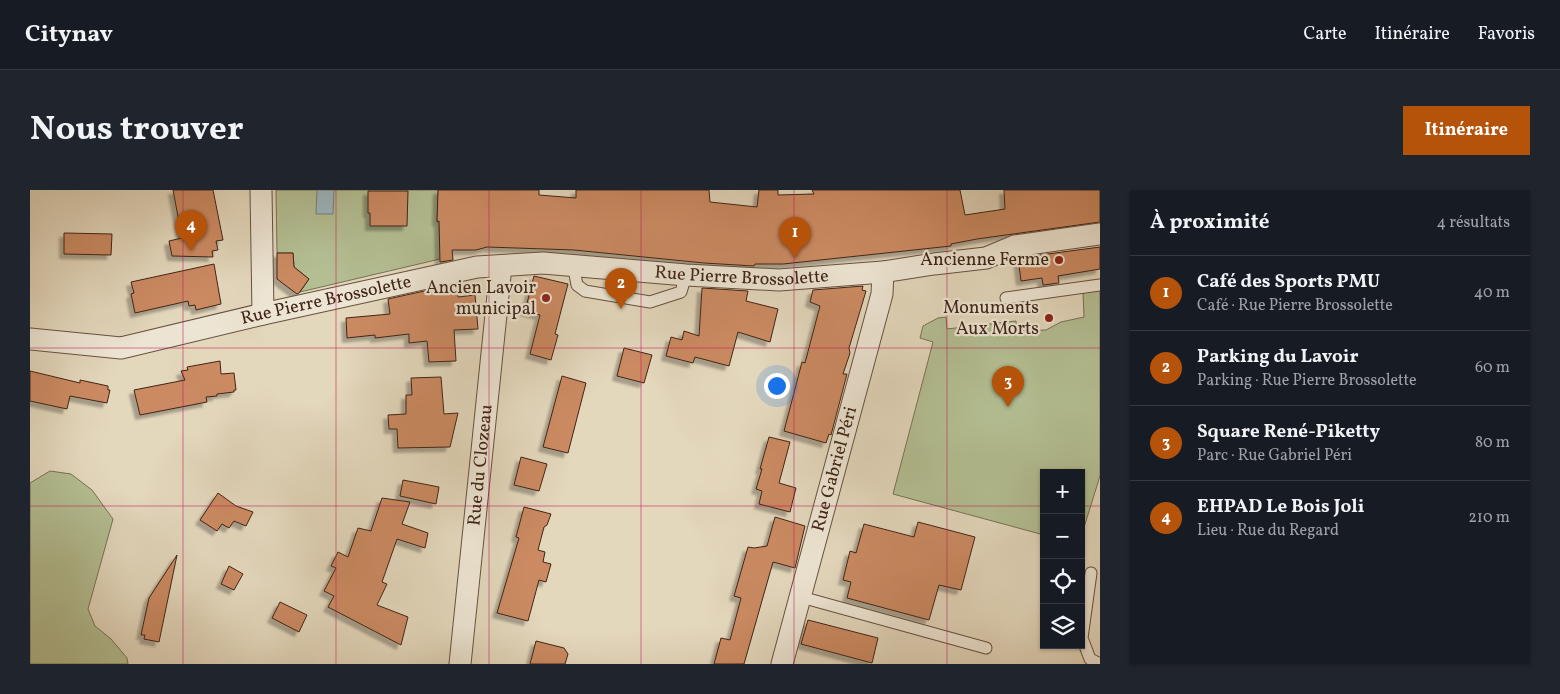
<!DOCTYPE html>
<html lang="fr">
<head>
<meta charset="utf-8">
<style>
	:root { --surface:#171b24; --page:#20242c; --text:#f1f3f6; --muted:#9ea1a6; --line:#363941; --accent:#b45309 }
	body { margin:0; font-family:Vollkorn,serif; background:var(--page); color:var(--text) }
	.controls { position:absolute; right:15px; bottom:15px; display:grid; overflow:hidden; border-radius:0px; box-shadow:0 1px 4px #0004 }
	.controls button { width:45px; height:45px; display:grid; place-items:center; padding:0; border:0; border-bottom:1px solid var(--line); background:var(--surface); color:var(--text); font:25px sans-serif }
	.you { position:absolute; left:746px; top:195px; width:18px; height:18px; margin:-12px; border:4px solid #fff; border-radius:50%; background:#1a73e8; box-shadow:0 0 0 8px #1a73e833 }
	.badge { display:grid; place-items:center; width:32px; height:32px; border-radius:50%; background:var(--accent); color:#fff; font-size:16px; font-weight:700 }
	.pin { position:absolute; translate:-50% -41px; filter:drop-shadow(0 1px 2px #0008) }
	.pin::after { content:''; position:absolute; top:26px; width:18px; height:15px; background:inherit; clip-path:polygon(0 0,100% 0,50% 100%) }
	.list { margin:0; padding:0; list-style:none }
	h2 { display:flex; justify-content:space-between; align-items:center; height:65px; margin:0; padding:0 20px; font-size:21px }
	h2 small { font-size:16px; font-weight:400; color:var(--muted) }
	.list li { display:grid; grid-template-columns:32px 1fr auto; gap:15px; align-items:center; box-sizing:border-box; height:75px; padding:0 20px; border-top:1px solid var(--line) }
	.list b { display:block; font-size:19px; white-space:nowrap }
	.list p { margin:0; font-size:16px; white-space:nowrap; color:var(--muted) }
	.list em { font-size:16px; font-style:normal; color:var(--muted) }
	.icon { flex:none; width:28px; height:28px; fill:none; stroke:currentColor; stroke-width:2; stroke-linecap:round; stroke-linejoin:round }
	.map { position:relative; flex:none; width:1070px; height:474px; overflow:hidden; border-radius:0px }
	header { display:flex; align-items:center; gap:30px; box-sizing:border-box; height:70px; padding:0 25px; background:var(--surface); border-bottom:1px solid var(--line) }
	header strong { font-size:24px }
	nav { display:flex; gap:28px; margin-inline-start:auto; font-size:18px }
	.intro { display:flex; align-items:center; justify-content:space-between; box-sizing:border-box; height:120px; padding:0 30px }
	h1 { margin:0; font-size:35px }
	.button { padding:12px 22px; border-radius:0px; background:var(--accent); color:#fff; font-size:18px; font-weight:700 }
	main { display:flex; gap:30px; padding:0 30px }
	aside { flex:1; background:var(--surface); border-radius:0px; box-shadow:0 1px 4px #0004 }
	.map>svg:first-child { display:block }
</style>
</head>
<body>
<header>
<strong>Citynav</strong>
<nav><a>Carte</a><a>Itinéraire</a><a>Favoris</a></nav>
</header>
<div class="intro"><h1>Nous trouver</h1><a class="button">Itinéraire</a></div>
<main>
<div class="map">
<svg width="1070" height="474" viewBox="0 0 1070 474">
	<defs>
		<filter id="shadow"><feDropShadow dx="-4.5" dy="4.5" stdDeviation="1" flood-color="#0004"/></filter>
	</defs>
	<rect width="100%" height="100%" fill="#e3d7bc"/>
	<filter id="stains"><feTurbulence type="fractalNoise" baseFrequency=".004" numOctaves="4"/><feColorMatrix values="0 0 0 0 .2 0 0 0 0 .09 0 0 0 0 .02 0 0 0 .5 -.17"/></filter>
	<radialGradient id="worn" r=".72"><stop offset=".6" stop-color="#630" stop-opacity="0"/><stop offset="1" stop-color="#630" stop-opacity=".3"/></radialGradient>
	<g fill="#b3be92" stroke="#797154">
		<polygon points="246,0 408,0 407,31 409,31 410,69 270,102 279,89 264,77 263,63 247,63"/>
		<polygon points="1070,99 1070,286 1051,347 1051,283 1014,283 1014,345 863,304 903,152 890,148 893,136 908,128 916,127 917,139 986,131 987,141 1016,140 1031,132 1054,127 1053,102"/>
		<polygon points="20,281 41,284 62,300 83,329 58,419 65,436 81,449 97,468 98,474 0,474 0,293"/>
	</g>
	<polygon fill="#9bb6bd" stroke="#767c7b" points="287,0 304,0 303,24 286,24"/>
	<g fill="#cb8a62" stroke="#3f2417" filter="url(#shadow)">
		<polygon points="143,0 183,0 193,50 186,51 188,60 182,61 183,67 142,66 139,51 152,48"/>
		<polygon points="408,0 509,0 509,5 546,8 546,0 679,0 680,12 727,17 729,0 748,0 748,5 784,4 782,0 930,0 935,25 975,19 974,0 1070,0 1070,32 947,49 921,54 921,56 753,74 725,74 724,76 674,73 544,60 457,57 446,60 422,60 423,70 410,72 409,31 407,32"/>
		<polygon points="338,1 378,1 377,36 340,36 340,23 338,23"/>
		<polygon points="34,43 82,44 81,65 34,64"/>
		<polygon points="1070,57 1070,79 1028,86 1029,93 1013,95 1012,88 991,91 988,68"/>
		<polygon points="247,63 263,63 264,77 279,89 269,103 267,104 247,89"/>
		<polygon points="184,74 191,114 166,120 165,115 159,116 158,111 105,123 101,104 104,103 101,92"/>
		<polygon points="504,86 538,94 525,144 528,145 521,170 500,164 510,125 495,121"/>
		<polygon points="426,94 428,107 445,105 448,139 424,140 426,171 399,172 397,151 379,153 379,144 345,148 345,145 317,148 316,128 360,124 358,109"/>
		<polygon points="833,96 832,100 836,101 819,158 820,163 813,184 817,184 801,245 799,244 796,253 754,241 772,172 775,173 790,116 780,112 783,100"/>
		<polygon points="672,98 718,101 716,111 748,119 740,152 708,142 699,176 665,167 663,173 636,166 641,147 652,150 654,141 669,146"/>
		<polygon points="594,158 622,165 614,193 587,186"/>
		<polygon points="190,171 191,184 204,183 206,200 204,200 204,202 187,204 187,206 176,207 177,212 110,225 104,200 155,190 151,181 158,180 157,177"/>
		<polygon points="0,181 50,193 50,190 78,196 78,200 80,200 77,213 40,206 37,219 0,211"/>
		<polygon points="532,186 556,193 538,263 513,257"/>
		<polygon points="411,187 414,224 428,223 420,257 368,258 367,239 359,239 358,225 376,224 376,205 382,205 381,188"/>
		<polygon points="739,247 760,252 749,293 766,298 760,322 729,314 732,301 726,299 732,279 730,279"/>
		<polygon points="491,267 517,274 509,301 484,295"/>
		<polygon points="373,290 409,297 406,314 370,306"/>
		<polygon points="188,303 206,316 223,322 216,336 204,331 199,338 192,334 187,341 170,330"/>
		<polygon points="352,308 380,312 372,334 398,343 395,358 367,349 352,392 357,394 347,415 378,427 371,455 298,417 304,406 294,401 306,378 301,376 308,362 318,367 328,338 341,341"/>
		<polygon points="494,317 521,324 517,335 514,337 508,360 515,362 513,372 521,374 516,392 509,390 498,431 467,423 489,348 486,347"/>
		<polygon points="745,327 775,336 765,378 743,372 714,474 684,474 691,448 700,450 711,408 704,406 718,357 724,358 737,356"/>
		<polygon points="888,332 945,347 931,400 909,395 899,430 817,408 821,392 813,390 820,361 826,363 834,334 884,347"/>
		<polygon points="147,365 129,452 114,449 115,445 111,445 119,408"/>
		<polygon points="199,376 213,384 204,400 191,394"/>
		<polygon points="250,412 277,425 269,442 242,428"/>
		<polygon points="778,430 848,448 842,473 771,454"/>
		<polygon points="506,451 534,458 538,464 535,474 500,474"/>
	</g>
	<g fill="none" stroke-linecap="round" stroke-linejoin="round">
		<defs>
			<g id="lane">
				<polyline points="543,74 547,95 555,101 620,112 651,102 656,85"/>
				<polyline points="976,108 1070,95"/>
				<polyline points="1061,383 1052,448 1060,469 1070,474"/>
				<polyline points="771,407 956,458"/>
			</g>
			<g id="street">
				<polyline points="231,0 233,124"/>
				<path id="s1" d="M 0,149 L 91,158 L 233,124 L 447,77 L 513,73 L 656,85 L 749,90 L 853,82 L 904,74 L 956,68 L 985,56 L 1070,44"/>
				<path id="s2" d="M 430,474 L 471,76"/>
				<path id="s3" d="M 752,474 L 852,104 L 853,82"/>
			</g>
		</defs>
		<use href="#lane" stroke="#685140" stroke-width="13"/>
		<use href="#street" stroke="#685140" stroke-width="23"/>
		<use href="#lane" stroke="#ede5d3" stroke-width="11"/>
		<use href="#street" stroke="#ede5d3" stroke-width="21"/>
	</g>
	<path fill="none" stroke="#c2185b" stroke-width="1" stroke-opacity="0.55" d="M 153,0 L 153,474M 306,0 L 306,474M 459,0 L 459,474M 611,0 L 611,474M 764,0 L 764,474M 917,0 L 917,474M 0,158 L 1070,158M 0,316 L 1014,316M 1051,316 L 1070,316"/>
	<g fill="#8f2418" stroke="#ede5d3" stroke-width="2">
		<circle cx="1029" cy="70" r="5"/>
		<circle cx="516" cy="108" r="5"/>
		<circle cx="1019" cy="128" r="5"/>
	</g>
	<g text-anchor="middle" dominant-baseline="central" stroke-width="4.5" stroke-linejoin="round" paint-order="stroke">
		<g font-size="18" fill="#3f2417" stroke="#ede5d3" text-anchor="end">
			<text x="1019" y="70">Ancienne Ferme</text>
			<text x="506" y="98">Ancien Lavoir<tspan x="506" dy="21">municipal</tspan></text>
			<text x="1009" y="118">Monuments<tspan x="1009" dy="21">Aux Morts</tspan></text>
		</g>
		<g font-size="18" fill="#3f2417" stroke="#ede5d3">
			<text stroke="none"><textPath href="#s1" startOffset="722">Rue Pierre Brossolette</textPath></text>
			<text stroke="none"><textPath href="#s1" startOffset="302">Rue Pierre Brossolette</textPath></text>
			<text stroke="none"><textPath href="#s2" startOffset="200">Rue du Clozeau</textPath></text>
			<text stroke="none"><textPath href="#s3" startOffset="202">Rue Gabriel Péri</textPath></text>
		</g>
	</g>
	<rect width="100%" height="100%" filter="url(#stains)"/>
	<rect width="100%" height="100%" fill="url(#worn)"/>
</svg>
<div class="controls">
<button>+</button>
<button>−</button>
<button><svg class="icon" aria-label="locate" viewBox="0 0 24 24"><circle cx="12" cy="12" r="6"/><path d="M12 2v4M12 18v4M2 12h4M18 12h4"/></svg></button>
<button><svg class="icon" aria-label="layers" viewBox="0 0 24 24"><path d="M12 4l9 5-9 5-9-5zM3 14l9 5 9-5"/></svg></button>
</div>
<div class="you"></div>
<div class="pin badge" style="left:765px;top:68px">1</div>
<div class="pin badge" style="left:591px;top:119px">2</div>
<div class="pin badge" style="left:978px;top:217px">3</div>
<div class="pin badge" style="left:161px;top:61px">4</div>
</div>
<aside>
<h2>À proximité<small>4 résultats</small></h2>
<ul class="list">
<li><span class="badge">1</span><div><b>Café des Sports PMU</b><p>Café · Rue Pierre Brossolette</p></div><em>40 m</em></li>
<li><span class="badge">2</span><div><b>Parking du Lavoir</b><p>Parking · Rue Pierre Brossolette</p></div><em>60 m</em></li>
<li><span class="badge">3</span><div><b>Square René-Piketty</b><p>Parc · Rue Gabriel Péri</p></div><em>80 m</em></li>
<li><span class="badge">4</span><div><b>EHPAD Le Bois Joli</b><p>Lieu · Rue du Regard</p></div><em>210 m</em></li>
</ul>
</aside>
</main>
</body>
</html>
